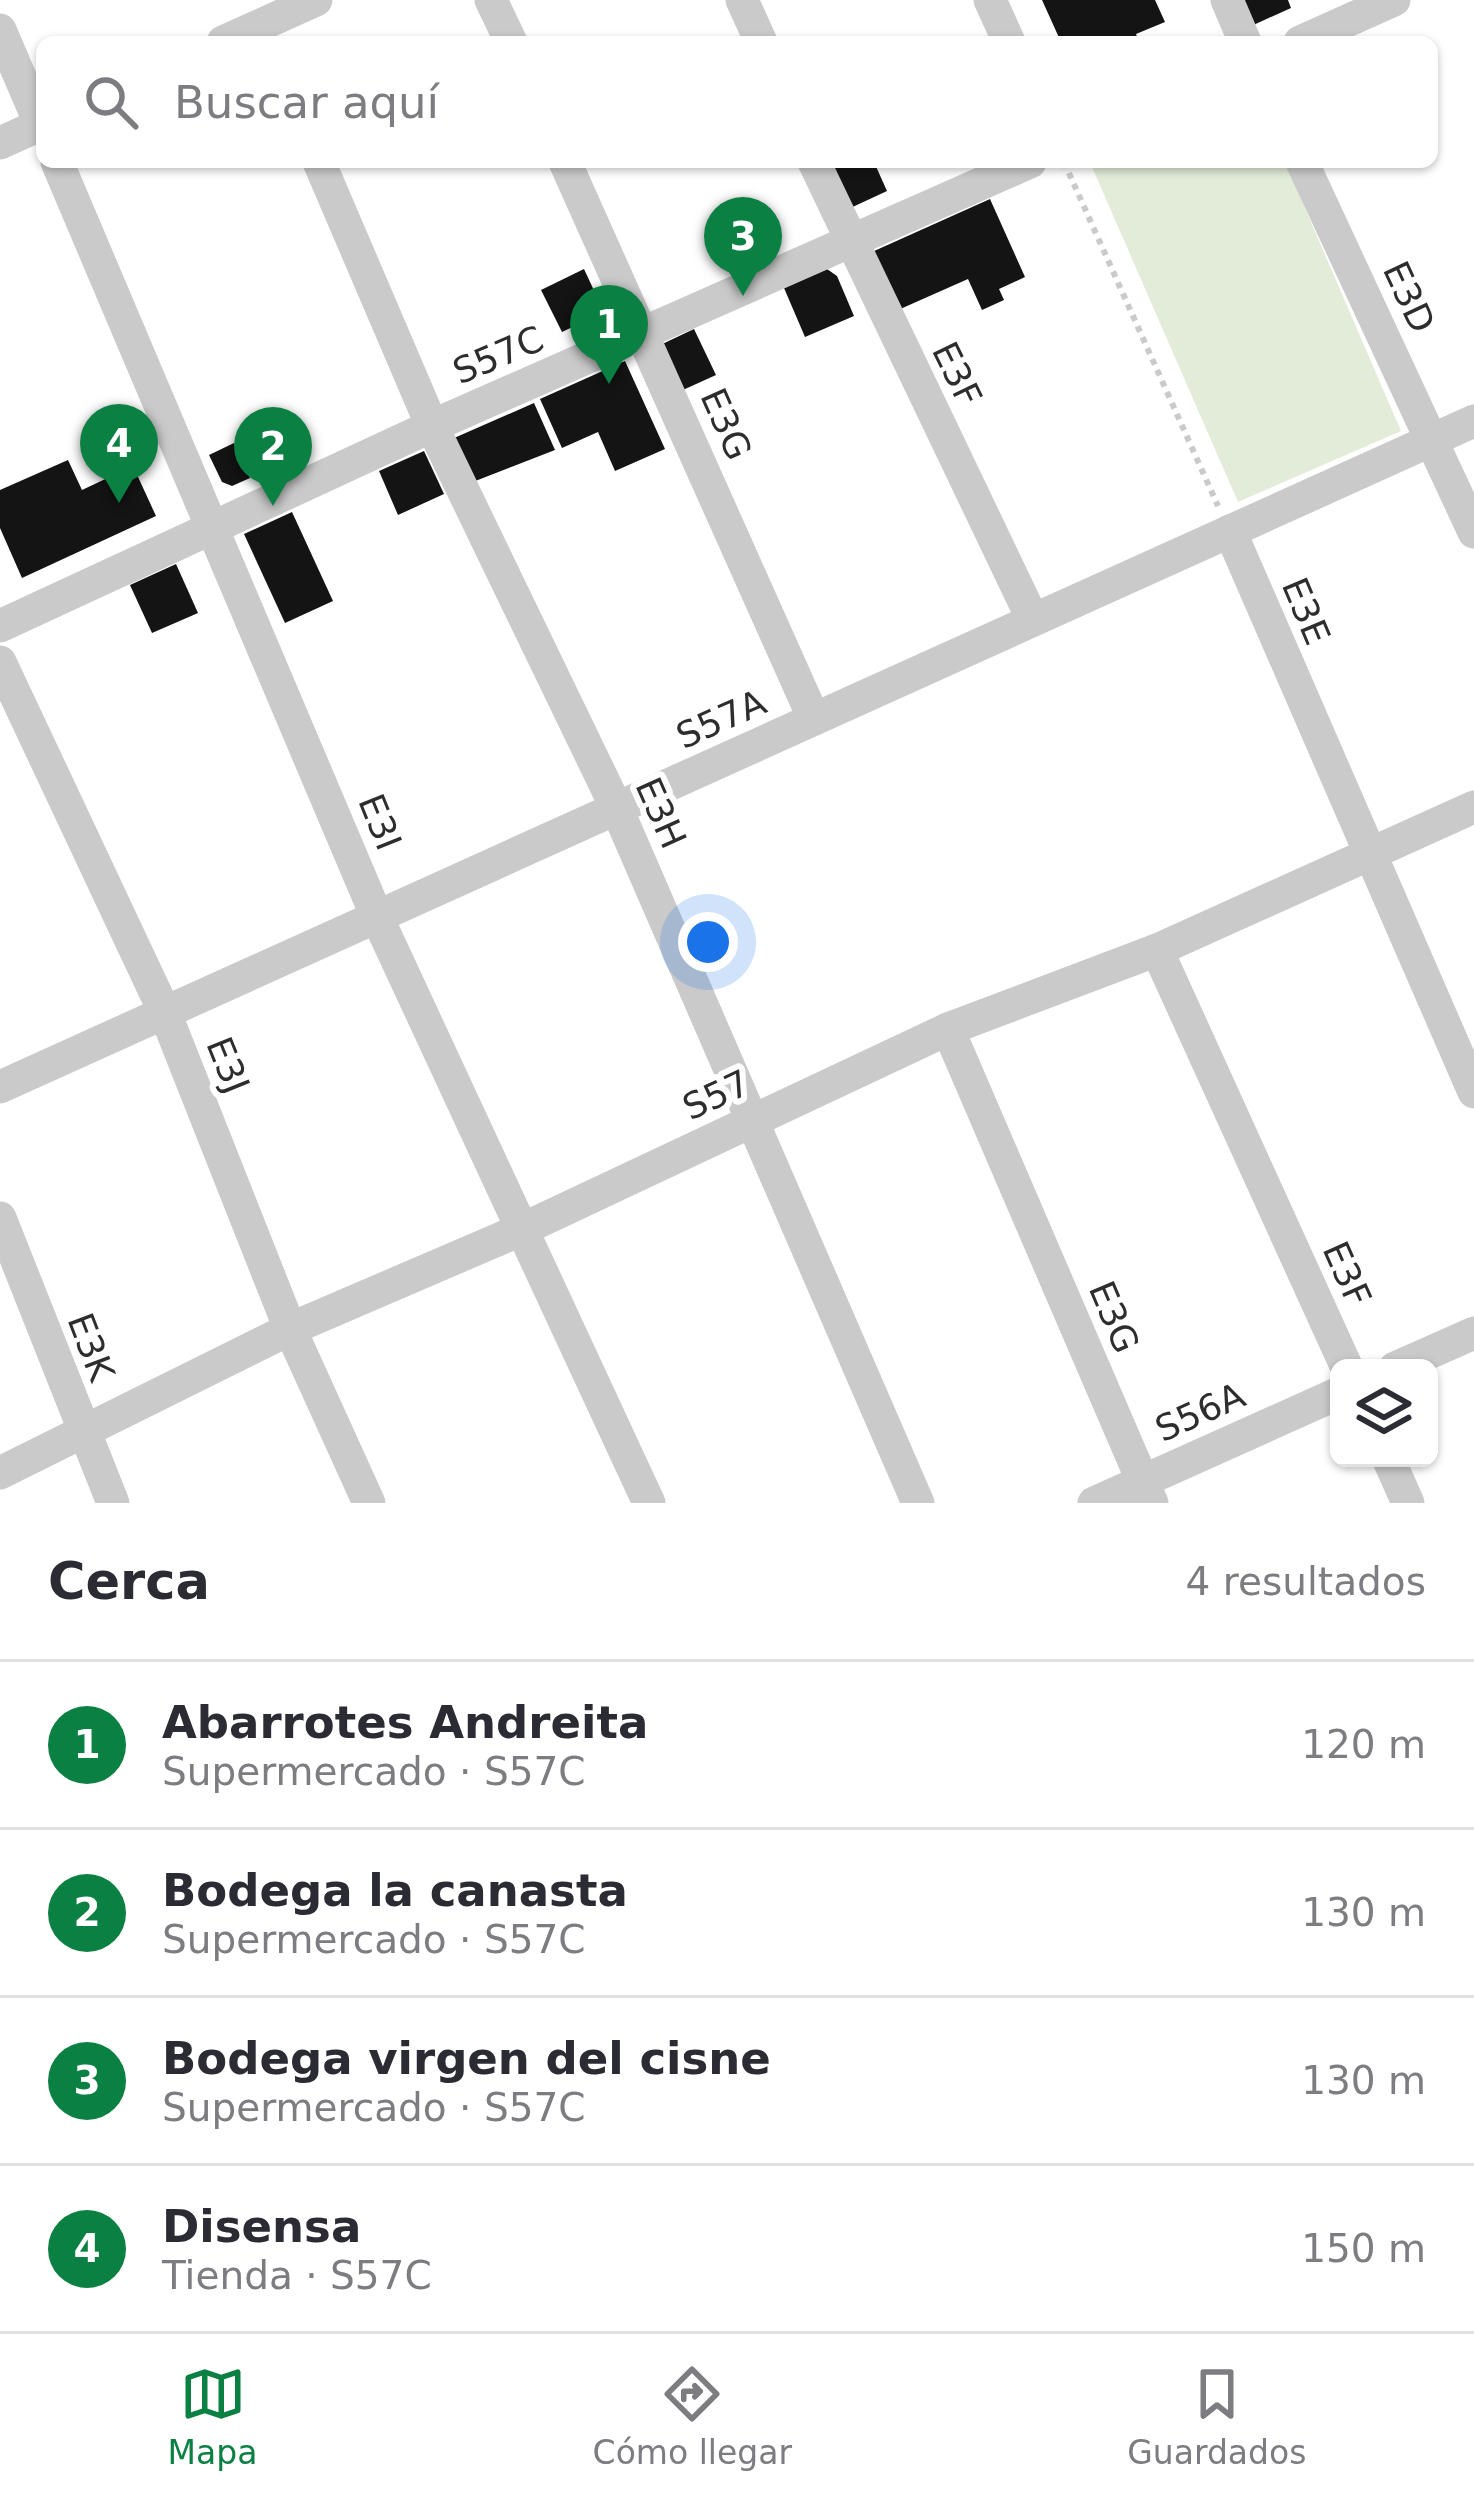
<!DOCTYPE html>
<html lang="es">
<head>
<meta charset="utf-8">
<style>
	:root { --surface:#fff; --page:#f2f2f3; --text:#2b2b33; --muted:#7c7c81; --line:#e1e1e2; --accent:#0b8043 }
	body { margin:0; font-family:"DejaVu Sans",sans-serif; background:var(--page); color:var(--text) }
	.controls { position:absolute; right:36px; bottom:36px; display:grid; overflow:hidden; border-radius:18px; box-shadow:0 3px 9px #0004 }
	.controls button { width:108px; height:108px; display:grid; place-items:center; padding:0; border:0; border-bottom:3px solid var(--line); background:var(--surface); color:var(--text); font:60px sans-serif }
	.you { position:absolute; left:708px; top:942px; width:42px; height:42px; margin:-30px; border:9px solid #fff; border-radius:50%; background:#1a73e8; box-shadow:0 0 0 18px #1a73e833 }
	.badge { display:grid; place-items:center; width:78px; height:78px; border-radius:50%; background:var(--accent); color:#fff; font-size:39px; font-weight:700 }
	.pin { position:absolute; translate:-50% -99px; filter:drop-shadow(0 3px 6px #0008) }
	.pin::after { content:''; position:absolute; top:63px; width:42px; height:36px; background:inherit; clip-path:polygon(0 0,100% 0,50% 100%) }
	.list { margin:0; padding:0; list-style:none }
	h2 { display:flex; justify-content:space-between; align-items:center; height:156px; margin:0; padding:0 48px; font-size:51px }
	h2 small { font-size:39px; font-weight:400; color:var(--muted) }
	.list li { display:grid; grid-template-columns:78px 1fr auto; gap:36px; align-items:center; box-sizing:border-box; height:168px; padding:0 48px; border-top:3px solid var(--line) }
	.list b { display:block; font-size:45px; white-space:nowrap }
	.list p { margin:0; font-size:39px; white-space:nowrap; color:var(--muted) }
	.list em { font-size:39px; font-style:normal; color:var(--muted) }
	.icon { flex:none; width:66px; height:66px; fill:none; stroke:currentColor; stroke-width:2; stroke-linecap:round; stroke-linejoin:round }
	.map { position:relative; flex:none; width:1474px; height:1503px; overflow:hidden }
	.search { position:absolute; background:var(--surface); box-shadow:0 3px 9px #0004; left:36px; right:36px; top:36px; height:132px; display:flex; align-items:center; gap:30px; box-sizing:border-box; padding:0 42px; border-radius:18px; color:var(--muted); font-size:45px }
	.sheet { height:828px; background:var(--surface) }
	nav { display:flex; justify-content:space-around; align-items:center; box-sizing:border-box; height:168px; border-top:3px solid var(--line); background:var(--surface); font-size:33px; color:var(--muted) }
	nav a { display:grid; justify-items:center; gap:6px }
	nav .on { color:var(--accent) }
	.map>svg:first-child { display:block }
</style>
</head>
<body>
<div class="map">
<svg width="1474" height="1503" viewBox="0 0 1474 1503">
	<rect width="100%" height="100%" fill="#fff"/>
	<polygon fill="#e2ecd9" points="1104,162 1285,162 1401,431 1238,502 1092,167"/>
	<g fill="#141414">
		<polygon points="1042,0 1155,0 1165,22 1136,34 1139,42 1061,42"/>
		<polygon points="1236,0 1288,0 1291,8 1249,27"/>
		<polygon points="839,162 874,162 887,191 844,211 822,170"/>
		<polygon points="990,199 1025,277 999,289 1004,300 982,310 968,279 889,314 863,256"/>
		<polygon points="584,269 604,312 562,332 541,290"/>
		<polygon points="827,269 837,276 854,316 805,337 784,288"/>
		<polygon points="694,329 716,375 674,394 658,346"/>
		<polygon points="625,361 665,449 615,471 598,432 562,448 540,399"/>
		<polygon points="534,403 555,450 465,485 445,442"/>
		<polygon points="234,443 250,478 232,486 222,482 209,455"/>
		<polygon points="424,451 444,494 398,515 379,471"/>
		<polygon points="68,460 82,490 133,466 156,516 22,578 0,528 0,490"/>
		<polygon points="292,512 333,601 285,623 244,534"/>
		<polygon points="176,564 198,613 152,633 130,585"/>
	</g>
	<g fill="none" stroke-linecap="round" stroke-linejoin="round">
		<polyline stroke="#cacaca" stroke-width="6" stroke-dasharray="6 6" stroke-linecap="butt" points="1064,162 1218,506"/>
		<g stroke="#cacaca" stroke-width="33">
			<polyline points="491,0 511,42"/>
			<polyline points="742,0 761,42"/>
			<polyline points="990,0 1009,42"/>
			<polyline points="1227,0 1245,42"/>
			<polyline points="0,30 42,128"/>
			<polyline points="223,42 316,0"/>
			<polyline points="1300,42 1394,0"/>
			<polyline points="0,143 42,124"/>
			<polyline points="57,162 377,917 649,1503"/>
			<polyline points="319,162 432,426 617,809 918,1503"/>
			<polyline points="565,162 814,719"/>
			<polyline points="814,162 1033,620"/>
			<polyline points="1302,162 1474,532"/>
			<polyline points="1230,531 1474,1092"/>
			<polyline points="0,626 432,426 1030,162"/>
			<polyline points="0,662 165,1013 290,1329 369,1503"/>
			<polyline points="1157,950 1347,1368"/>
			<polyline points="948,1029 1152,1503"/>
			<polyline points="0,1087 1474,421"/>
			<polyline points="0,1218 113,1503"/>
			<polyline points="1395,1368 1474,1333"/>
			<polyline points="1388,1458 1408,1503"/>
			<polyline points="0,1473 290,1329 525,1228 948,1029 1157,950 1474,807"/>
			<polyline points="1094,1503 1339,1393"/>
		</g>
	</g>
	<g text-anchor="middle" dominant-baseline="central" stroke-width="12" stroke-linejoin="round" paint-order="stroke">
		<g font-size="36" fill="#2d2d2d" stroke="#fff">
			<text transform="translate(1409 297) rotate(65)">E3D</text>
			<text transform="translate(498 355) rotate(-23)">S57C</text>
			<text transform="translate(957 374) rotate(64)">E3F</text>
			<text transform="translate(726 424) rotate(66)">E3G</text>
			<text transform="translate(1306 611) rotate(67)">E3E</text>
			<text transform="translate(721 719) rotate(-24)">S57A</text>
			<text transform="translate(661 813) rotate(66)">E3H</text>
			<text transform="translate(380 822) rotate(68)">E3I</text>
			<text transform="translate(228 1065) rotate(68)">E3J</text>
			<text transform="translate(716 1095) rotate(-25)">S57</text>
			<text transform="translate(1347 1274) rotate(66)">E3F</text>
			<text transform="translate(1114 1317) rotate(67)">E3G</text>
			<text transform="translate(91 1347) rotate(69)">E3K</text>
			<text transform="translate(1200 1412) rotate(-24)">S56A</text>
		</g>
	</g>
</svg>
<div class="controls">
<button><svg class="icon" aria-label="layers" viewBox="0 0 24 24"><path d="M12 4l9 5-9 5-9-5zM3 14l9 5 9-5"/></svg></button>
</div>
<div class="you"></div>
<div class="pin badge" style="left:609px;top:384px">1</div>
<div class="pin badge" style="left:273px;top:506px">2</div>
<div class="pin badge" style="left:743px;top:296px">3</div>
<div class="pin badge" style="left:119px;top:503px">4</div>
<div class="search"><svg class="icon" aria-label="search" viewBox="0 0 24 24"><circle cx="10" cy="10" r="6"/><path d="M15 15l6 6"/></svg>Buscar aquí</div>
</div>
<section class="sheet">
<h2>Cerca<small>4 resultados</small></h2>
<ul class="list">
<li><span class="badge">1</span><div><b>Abarrotes Andreita</b><p>Supermercado · S57C</p></div><em>120 m</em></li>
<li><span class="badge">2</span><div><b>Bodega la canasta</b><p>Supermercado · S57C</p></div><em>130 m</em></li>
<li><span class="badge">3</span><div><b>Bodega virgen del cisne</b><p>Supermercado · S57C</p></div><em>130 m</em></li>
<li><span class="badge">4</span><div><b>Disensa</b><p>Tienda · S57C</p></div><em>150 m</em></li>
</ul>
</section>
<nav>
<a class="on"><svg class="icon" aria-label="map" viewBox="0 0 24 24"><path d="M3 6l6-2 6 2 6-2v14l-6 2-6-2-6 2zM9 4v14M15 6v14"/></svg>Mapa</a>
<a><svg class="icon" aria-label="directions" viewBox="0 0 24 24"><path d="M12 3l9 9-9 9-9-9zM9 14v-3h6M13 9l2 2-2 2"/></svg>Cómo llegar</a>
<a><svg class="icon" aria-label="saved" viewBox="0 0 24 24"><path d="M7 4h10v16l-5-4-5 4z"/></svg>Guardados</a>
</nav>
</body>
</html>
